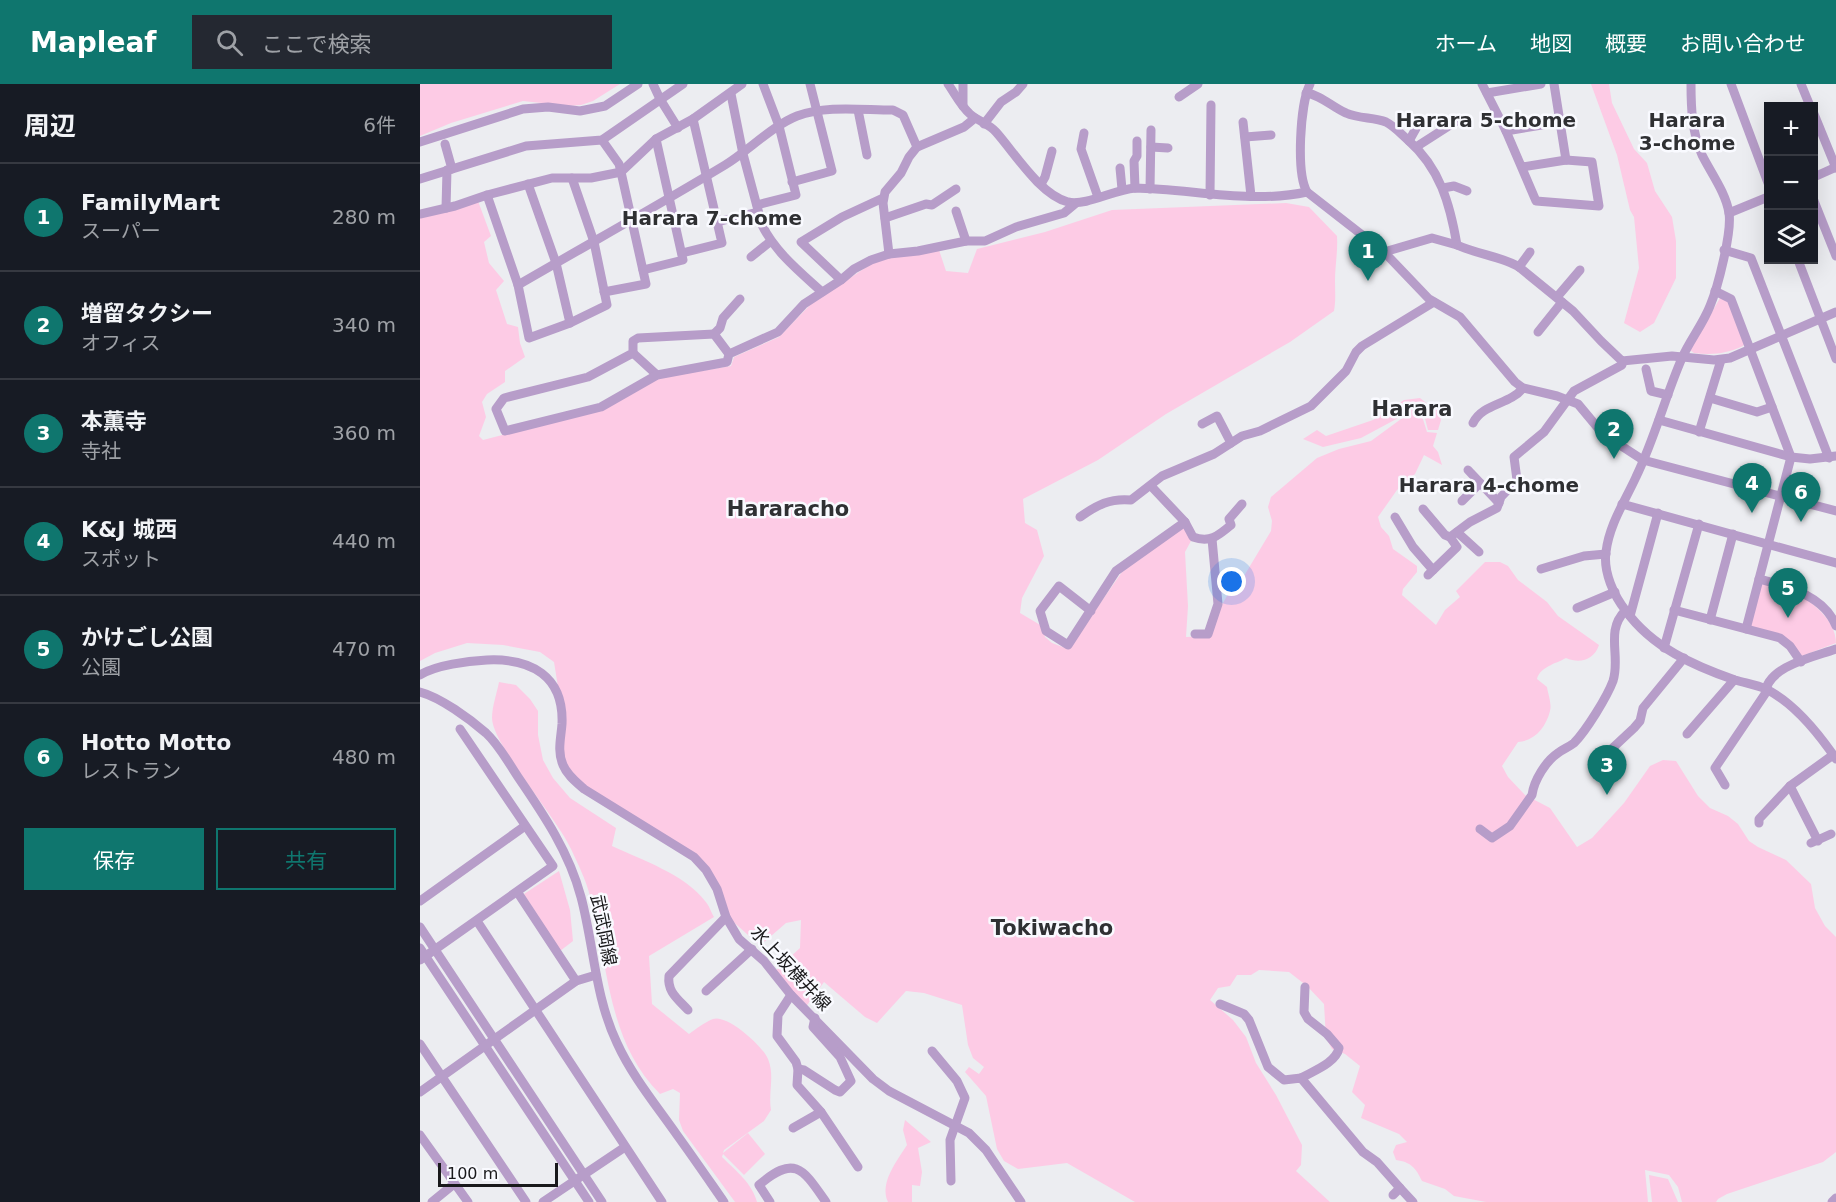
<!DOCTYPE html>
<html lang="ja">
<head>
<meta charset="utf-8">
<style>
	:root { --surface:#171b24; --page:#242831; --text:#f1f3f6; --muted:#9ea1a6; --line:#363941; --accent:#0f766e }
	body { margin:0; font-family:"DejaVu Sans","Noto Sans JP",sans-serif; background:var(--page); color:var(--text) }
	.controls { position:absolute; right:18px; top:18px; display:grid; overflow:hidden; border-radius:0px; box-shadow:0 6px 24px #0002 }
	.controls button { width:54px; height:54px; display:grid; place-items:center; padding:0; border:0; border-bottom:2px solid var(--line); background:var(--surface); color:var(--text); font:30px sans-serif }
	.scale { position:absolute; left:18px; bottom:15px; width:120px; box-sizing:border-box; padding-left:6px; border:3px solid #19191b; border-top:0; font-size:16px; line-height:21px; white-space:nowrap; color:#19191b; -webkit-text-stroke:4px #f9faff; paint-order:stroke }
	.you { position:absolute; left:812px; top:498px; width:21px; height:21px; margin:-15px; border:4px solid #fff; border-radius:50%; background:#1a73e8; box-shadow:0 0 0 9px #1a73e833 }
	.badge { display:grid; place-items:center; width:39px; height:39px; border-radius:50%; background:var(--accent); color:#fff; font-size:20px; font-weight:700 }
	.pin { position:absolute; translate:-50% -50px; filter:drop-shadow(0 2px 3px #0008) }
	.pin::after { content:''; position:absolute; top:32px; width:21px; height:18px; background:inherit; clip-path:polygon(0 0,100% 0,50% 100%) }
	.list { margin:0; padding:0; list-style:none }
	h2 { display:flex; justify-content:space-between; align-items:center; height:78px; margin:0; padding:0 24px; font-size:26px }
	h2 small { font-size:20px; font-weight:400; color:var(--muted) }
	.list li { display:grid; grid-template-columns:39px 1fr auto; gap:18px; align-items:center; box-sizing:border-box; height:108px; padding:0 24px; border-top:2px solid var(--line) }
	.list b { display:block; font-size:22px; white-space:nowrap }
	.list p { margin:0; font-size:20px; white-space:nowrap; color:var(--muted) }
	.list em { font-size:20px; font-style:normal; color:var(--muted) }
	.actions { display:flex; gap:12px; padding:18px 24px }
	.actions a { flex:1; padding:14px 0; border:2px solid var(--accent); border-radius:0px; text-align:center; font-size:21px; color:var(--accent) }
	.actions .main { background:var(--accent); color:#fff }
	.icon { flex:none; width:33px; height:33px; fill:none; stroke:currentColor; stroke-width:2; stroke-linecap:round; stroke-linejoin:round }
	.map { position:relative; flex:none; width:1416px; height:1118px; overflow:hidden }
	header { display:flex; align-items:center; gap:36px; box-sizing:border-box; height:84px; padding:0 30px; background:var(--accent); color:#fff }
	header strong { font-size:28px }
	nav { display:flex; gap:33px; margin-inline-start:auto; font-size:21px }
	.search { width:420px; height:54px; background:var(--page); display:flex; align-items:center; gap:15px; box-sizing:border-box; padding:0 21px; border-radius:0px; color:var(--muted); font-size:22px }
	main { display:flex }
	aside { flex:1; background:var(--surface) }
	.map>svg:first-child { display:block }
</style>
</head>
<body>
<header>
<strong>Mapleaf</strong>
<div class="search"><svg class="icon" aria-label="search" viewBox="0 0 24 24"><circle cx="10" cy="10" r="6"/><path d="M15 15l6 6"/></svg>ここで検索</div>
<nav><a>ホーム</a><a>地図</a><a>概要</a><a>お問い合わせ</a></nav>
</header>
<main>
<aside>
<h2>周辺<small>6件</small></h2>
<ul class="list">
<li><span class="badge">1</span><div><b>FamilyMart</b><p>スーパー</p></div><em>280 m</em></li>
<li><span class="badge">2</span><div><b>増留タクシー</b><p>オフィス</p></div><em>340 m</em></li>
<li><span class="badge">3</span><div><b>本薫寺</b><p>寺社</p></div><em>360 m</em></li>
<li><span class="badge">4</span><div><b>K&amp;J 城西</b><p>スポット</p></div><em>440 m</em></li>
<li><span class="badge">5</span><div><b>かけごし公園</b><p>公園</p></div><em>470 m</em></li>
<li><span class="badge">6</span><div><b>Hotto Motto</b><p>レストラン</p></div><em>480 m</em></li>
</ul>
<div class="actions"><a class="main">保存</a><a>共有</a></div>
</aside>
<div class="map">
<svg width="1416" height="1118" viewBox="0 0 1416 1118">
	<rect width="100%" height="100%" fill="#ecedf1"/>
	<g fill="#fdcbe5">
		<polygon points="0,0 200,0 173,17 161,21 149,22 103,17 31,39 0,52"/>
		<polygon points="1171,0 1189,0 1192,19 1214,65 1227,79 1235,107 1252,133 1256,157 1256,194 1234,239 1220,248 1204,239 1219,184 1214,133 1210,126 1197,71"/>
		<path d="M 58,117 L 71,152 L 64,158 L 69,179 L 84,197 L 76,206 L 87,240 L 98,243 L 100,259 L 105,273 L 85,287 L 85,298 L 67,310 L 62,318 L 66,333 L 59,352 L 63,356 L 183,325 L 238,294 L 311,282 L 314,273 L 359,253 L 391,220 L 454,178 L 475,172 L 519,166 L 526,187 L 548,189 L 557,165 L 625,148 L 692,126 L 866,119 L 889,123 L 917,152 C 918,167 915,182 915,197 C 915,207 916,216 914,227 L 870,258 L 746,330 L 678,376 L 603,415 L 605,439 L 617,446 L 624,472 L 602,514 L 600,529 L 622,542 L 625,553 L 632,559 L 648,565 L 702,488 L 764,443 L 771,457 L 765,468 L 768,522 L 766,553 L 791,552 L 800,524 L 811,505 L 824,492 L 851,447 L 852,437 L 848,423 L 851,413 L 897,374 L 919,365 L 951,357 L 981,335 L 992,331 L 982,332 L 941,354 L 903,363 L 883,355 L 897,346 L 906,352 L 953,336 L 984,316 L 1000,314 L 1010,322 L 1015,322 L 1021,336 L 1018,346 L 1008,346 L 1004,331 L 996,329 L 992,331 L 1002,332 L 1007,348 L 1017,349 L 1013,362 L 1018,368 L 1022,381 L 1004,371 L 995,390 L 977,406 L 958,433 L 961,443 L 969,452 L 973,465 L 997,482 L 997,488 L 983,505 L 982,511 L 1016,541 L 1025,526 L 1040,513 L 1036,507 L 1065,478 L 1080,478 L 1088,482 L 1098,496 L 1127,518 L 1138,532 L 1179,561 C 1174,576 1160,580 1146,574 C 1135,580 1120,583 1117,595 L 1127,603 C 1128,610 1132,620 1130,627 C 1126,643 1115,657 1098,658 L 1082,682 L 1088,693 L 1105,711 L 1130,724 L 1157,763 L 1172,754 L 1204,719 L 1230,682 L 1243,676 L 1256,677 L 1278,712 L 1290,724 L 1308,732 L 1318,740 L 1329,757 L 1338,763 L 1366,776 L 1391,800 L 1395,824 L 1405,842 L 1416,853 L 1416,1068 L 1403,1078 L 1307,1110 L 1298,1115 L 1296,1118 L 1262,1118 L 1258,1103 L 1249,1091 L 1225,1086 L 1228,1118 L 1066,1118 L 1034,1112 L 1025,1105 L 1002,1097 C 996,1084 991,1078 976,1076 L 973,1068 L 976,1061 L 987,1058 L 979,1050 L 941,1034 L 945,1021 L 932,1008 L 940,982 L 925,970 L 912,965 L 906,954 L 904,920 L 887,902 L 869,888 L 839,886 L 831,891 L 817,891 L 810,902 L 798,904 L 790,916 L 813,936 L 826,953 L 836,979 L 856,1011 L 882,1061 L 881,1081 L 876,1087 L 910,1118 L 715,1118 L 647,1079 L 598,1085 L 584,1077 L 577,1065 L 566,1012 L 545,988 L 549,983 L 559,990 L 564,983 L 553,974 L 548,961 L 542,921 L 504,909 L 486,907 L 457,939 L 445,933 L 404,898 L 385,924 L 353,889 L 380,864 L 381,836 L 366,839 L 343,859 L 337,859 L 309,834 L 283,779 L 172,712 L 143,681 L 138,603 L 134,578 L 120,568 L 83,561 L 47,559 L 15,569 L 0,577 L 0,133 Z"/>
		<path d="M 1300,214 L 1309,218 L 1325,259 L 1323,262 C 1306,270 1292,271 1274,269 L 1270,266 Z"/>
		<path d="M 1343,500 C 1352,502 1362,504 1371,507 C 1391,516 1416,536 1416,559 L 1382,572 L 1366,554 L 1331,543 L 1329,539 L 1340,502 Z"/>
		<path d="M 79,598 L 96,601 L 110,615 L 118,627 L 118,651 L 123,676 L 133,694 L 150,714 L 196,744 L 192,762 C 220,775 266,791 285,817 C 289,821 291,828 294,833 L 229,872 L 232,920 L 269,950 C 276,945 285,938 293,935 C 307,930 343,962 348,975 C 355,991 348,1009 351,1026 L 344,1037 L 304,1066 L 303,1069 L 328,1049 L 345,1070 L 324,1091 L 303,1070 L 302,1073 C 316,1087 332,1099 337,1118 L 315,1118 L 263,1047 L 259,1036 L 260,1009 L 253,1005 L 240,1010 C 186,956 189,880 170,812 C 166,796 158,780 151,765 C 137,734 72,660 72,634 C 72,622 77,609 79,598 Z"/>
		<polygon points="139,787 150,826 153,857 140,867 104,810"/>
		<path d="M 485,1036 L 511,1058 L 498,1064 L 502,1088 L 500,1102 L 492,1101 L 492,1118 L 468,1118 C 459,1099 477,1077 487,1061 L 483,1046 Z"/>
		<polygon points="1229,1091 1248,1095 1258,1118 1232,1118"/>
	</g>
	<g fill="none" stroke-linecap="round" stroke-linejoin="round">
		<g stroke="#b79dc9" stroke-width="9">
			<polyline points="233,0 240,15 258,44"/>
			<path d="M 528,0 C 535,10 541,22 550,30 C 558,37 569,40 576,48 C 594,68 620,111 648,118 C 667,122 693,106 715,104 C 772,105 830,120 887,108"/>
			<path d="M 890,0 C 880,20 876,89 887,108 L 964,168 L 1009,215 L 1040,233 L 1095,298 L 1103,304 L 1137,312 L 1158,320 L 1183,350 L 1223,376 L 1416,427"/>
			<polyline points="1062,0 1086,47 1116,117 1179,122 1172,78 1146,76 1102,83"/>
			<polyline points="1134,0 1146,76"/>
			<path d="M 1271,0 C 1271,24 1272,49 1282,71 C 1291,89 1306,109 1309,129 C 1312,148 1298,203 1290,222 C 1283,240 1270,256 1262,274 C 1245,313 1235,354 1216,393 C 1205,417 1189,441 1186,468 C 1183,488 1194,512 1206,527 C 1232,563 1274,582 1315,596 C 1325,599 1337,601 1346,605 C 1374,619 1399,650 1416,675"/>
			<polyline points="1311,0 1348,99"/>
			<polyline points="1381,0 1390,22"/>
			<path d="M 886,9 C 901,11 912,23 926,29 C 939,35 954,33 966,38 C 974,42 981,50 988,56 C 1020,84 1030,120 1037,161 C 1056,170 1084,173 1099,183 L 1153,227 L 1181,257 L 1202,277 L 1252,272 L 1294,276 L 1310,274 L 1416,228"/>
			<polyline points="1067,9 1121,0"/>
			<path d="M 311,10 L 323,70 L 342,141 C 355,168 380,188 402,208"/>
			<polyline points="759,13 778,0"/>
			<polyline points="543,22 543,0"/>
			<polyline points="438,26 447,71"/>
			<polyline points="1394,30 1416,84"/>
			<polyline points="823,38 831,112"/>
			<polyline points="564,40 581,18 596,8 603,0"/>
			<polyline points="1086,47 1140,38"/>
			<polyline points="664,49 661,65 678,113"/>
			<polyline points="825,53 851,51"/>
			<polyline points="182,56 199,80 201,88 226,200 184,208"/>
			<polyline points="989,57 999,39"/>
			<polyline points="0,58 103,25 128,23 160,27 185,22 218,0"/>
			<polyline points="25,60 32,85"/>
			<polyline points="731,63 748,64"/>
			<polyline points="996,63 1035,38"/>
			<polyline points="700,84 702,105"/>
			<polyline points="1394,93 1416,83"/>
			<polyline points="0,95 106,62 182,56 263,0"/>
			<polyline points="372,98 412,87 390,0"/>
			<polyline points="108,100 136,179 150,239"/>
			<polyline points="621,100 625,93 632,67"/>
			<polyline points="715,104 714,77 717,72 717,57"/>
			<polyline points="1023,104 1034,102 1047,107"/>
			<polyline points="730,105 731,46"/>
			<polyline points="67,111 98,201 109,254 150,239 187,221 174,158 152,94"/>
			<polyline points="790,111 791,21"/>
			<polyline points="1394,117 1416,172"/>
			<polyline points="337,121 376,111 359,42 343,0"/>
			<polyline points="26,124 27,86"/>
			<polyline points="536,127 546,157"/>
			<polyline points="1309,129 1348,113"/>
			<polyline points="0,130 35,122 67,111 132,94 171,94 201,88 236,55 273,35 322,0"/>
			<polyline points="465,134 506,120 512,121 536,105"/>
			<polyline points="297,138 338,128"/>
			<polyline points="1304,166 1331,174 1409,374"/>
			<polyline points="964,168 1012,154 1037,161"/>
			<polyline points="262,169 302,159 273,35"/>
			<polyline points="469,170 463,119 465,108 481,89 489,73 497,63 544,43 555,34"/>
			<polyline points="331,173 351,157"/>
			<polyline points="1378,176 1416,275"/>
			<polyline points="1099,183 1110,168"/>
			<polyline points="223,186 263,176 236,55"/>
			<polyline points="421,196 381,158 422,133 463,114"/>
			<path d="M 98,201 C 167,161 237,122 305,81 C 328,67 352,42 377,32 C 406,21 442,26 473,26 L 483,31 L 497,63"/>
			<polyline points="1295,207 1311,215 1371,373 1326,545"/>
			<polyline points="1137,213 1160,186"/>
			<polyline points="1118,248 1142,218"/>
			<polyline points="294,250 300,244 303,234 320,215"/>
			<polyline points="213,269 237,291"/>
			<polyline points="309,270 294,250 218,254 213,257 213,269 168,293 84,314 76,325 85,347 181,323 237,291 307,278 309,270 358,248 384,220 421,196 434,185 451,176 469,170 498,167 546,157 565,157 596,143 644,129 656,119"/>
			<polyline points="1226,285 1231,307 1248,311"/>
			<polyline points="1290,314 1337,328 1352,323"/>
			<polyline points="1239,336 1371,373 1390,375 1416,372"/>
			<path d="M 1053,339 C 1063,319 1090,321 1103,304"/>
			<polyline points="782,340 797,332 811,359"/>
			<polyline points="1279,348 1301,276"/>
			<polyline points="1048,386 1079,419"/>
			<path d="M 731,402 L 765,438 L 773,453 C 790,459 798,452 811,441 L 809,435 L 822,420"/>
			<polyline points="1042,417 1060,399"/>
			<polyline points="1202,420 1416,479"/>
			<polyline points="1003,425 1025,451 1030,453"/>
			<path d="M 660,433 C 677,421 690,414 711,416 L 742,392 L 794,370 L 822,352 L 840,347 L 891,322 L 926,287 L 936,268 L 942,262 L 1014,218"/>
			<polyline points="975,433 993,463 1013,486"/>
			<polyline points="1037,448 1059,468"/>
			<polyline points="1121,485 1164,472 1186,470"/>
			<polyline points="1008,491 1037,463 1030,453 1050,438 1077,424 1081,413 1097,396 1094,373 1124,348 1154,307 1202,281 1202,277"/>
			<path d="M 1339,495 C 1368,503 1404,511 1416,542"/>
			<polyline points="1157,524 1195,508"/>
			<polyline points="1254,526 1360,554 1370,562 1381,578"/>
			<polyline points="671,527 639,502 620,527 626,547 648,561 696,487 765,438"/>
			<polyline points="1210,532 1238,429"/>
			<polyline points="1290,536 1313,450"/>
			<polyline points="775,550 788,550 798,520 792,455"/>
			<polyline points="1244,564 1279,440"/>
			<path d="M 0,591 C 16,581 48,577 67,576 C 111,574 144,592 142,640 C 141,654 137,667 143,681 C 147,691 156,698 164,705 L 274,773 L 286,786 L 297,805 L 306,833 L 319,855 L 344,877 L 371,911 L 453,995 L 469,1007 L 549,1049 L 566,1066 L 601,1118"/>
			<path d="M 0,608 C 20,613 50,635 66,649 C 79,661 88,678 98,693 C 124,731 149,768 161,813 C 174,862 175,913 197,959 C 212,992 236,1021 257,1051 C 273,1073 288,1095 304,1118"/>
			<polyline points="1267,650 1314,596"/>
			<polyline points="1183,673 1214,644 1220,637 1223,624 1264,574"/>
			<path d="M 1305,701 L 1295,684 L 1345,610 C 1347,582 1394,573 1416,565"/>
			<polyline points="1370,702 1398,757"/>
			<polyline points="1339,739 1339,735 1370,702 1413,671"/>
			<path d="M 1060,745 L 1072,754 L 1090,742 L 1112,711 C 1114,696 1126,677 1138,669 C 1143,665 1149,663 1154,659 C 1166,647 1187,613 1193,597 C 1201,573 1185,547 1205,527"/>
			<polyline points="1391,759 1411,750"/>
			<polyline points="98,809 156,897"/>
			<polyline points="0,817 105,742"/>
			<polyline points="57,837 242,1118"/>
			<polyline points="0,843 182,1118"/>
			<polyline points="0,864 169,1118"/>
			<polyline points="0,876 133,782 40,645"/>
			<polyline points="286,907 332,865"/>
			<polyline points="371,911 358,931 357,952 376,978 378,985 377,1001 401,1028 438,1083"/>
			<polyline points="800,920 824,930 829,936 848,983 864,996 881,994 943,1068 957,1078 980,1104"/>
			<path d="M 268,926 C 258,915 247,908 249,892 L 306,833"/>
			<polyline points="0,960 106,1118"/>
			<polyline points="512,967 537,997 545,1014 530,1056 531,1097"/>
			<polyline points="378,985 384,986 415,1006 420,1008 431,997 420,973 393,943 395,934"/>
			<path d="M 881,994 C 893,987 916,979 919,964 L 907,950 L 888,935 L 884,928 L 885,903"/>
			<polyline points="0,1008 156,897 176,891"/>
			<polyline points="373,1044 401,1028"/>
			<polyline points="0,1051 48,1118"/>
			<polyline points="973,1111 980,1104 993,1118"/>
			<polyline points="12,1118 34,1100"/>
			<polyline points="123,1118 205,1063"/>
			<path d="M 350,1118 L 339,1101 C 375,1070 383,1085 406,1118"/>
			<polyline points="1412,1118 1416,1114"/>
		</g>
	</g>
	<g text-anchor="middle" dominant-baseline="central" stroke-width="5" stroke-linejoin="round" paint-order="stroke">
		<g font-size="18" fill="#19191b" stroke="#f9faff">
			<text transform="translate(184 846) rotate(79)">武武岡線</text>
			<text transform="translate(371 884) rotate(47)">水上坂横井線</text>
		</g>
		<g font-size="20" font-weight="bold" fill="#2f3033" stroke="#f9faff">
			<text x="1066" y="36">Harara 5-chome</text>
			<text x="1267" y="36">Harara<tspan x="1267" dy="23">3-chome</tspan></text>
			<text x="292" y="134">Harara 7-chome</text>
			<text x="1069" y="401">Harara 4-chome</text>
		</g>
		<g font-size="21" font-weight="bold" fill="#2f3033" stroke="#f9faff">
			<text x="992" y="325">Harara</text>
			<text x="368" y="425">Hararacho</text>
			<text x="632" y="844">Tokiwacho</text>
		</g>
	</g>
</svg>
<div class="controls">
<button>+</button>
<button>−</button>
<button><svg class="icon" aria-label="layers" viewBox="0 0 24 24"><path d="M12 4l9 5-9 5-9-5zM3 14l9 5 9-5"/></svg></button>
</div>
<div class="scale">100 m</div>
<div class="you"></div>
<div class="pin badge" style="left:948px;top:197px">1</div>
<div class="pin badge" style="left:1194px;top:375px">2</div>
<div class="pin badge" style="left:1187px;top:711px">3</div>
<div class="pin badge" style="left:1332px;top:429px">4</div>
<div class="pin badge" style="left:1368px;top:534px">5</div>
<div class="pin badge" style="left:1381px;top:438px">6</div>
</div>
</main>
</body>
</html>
